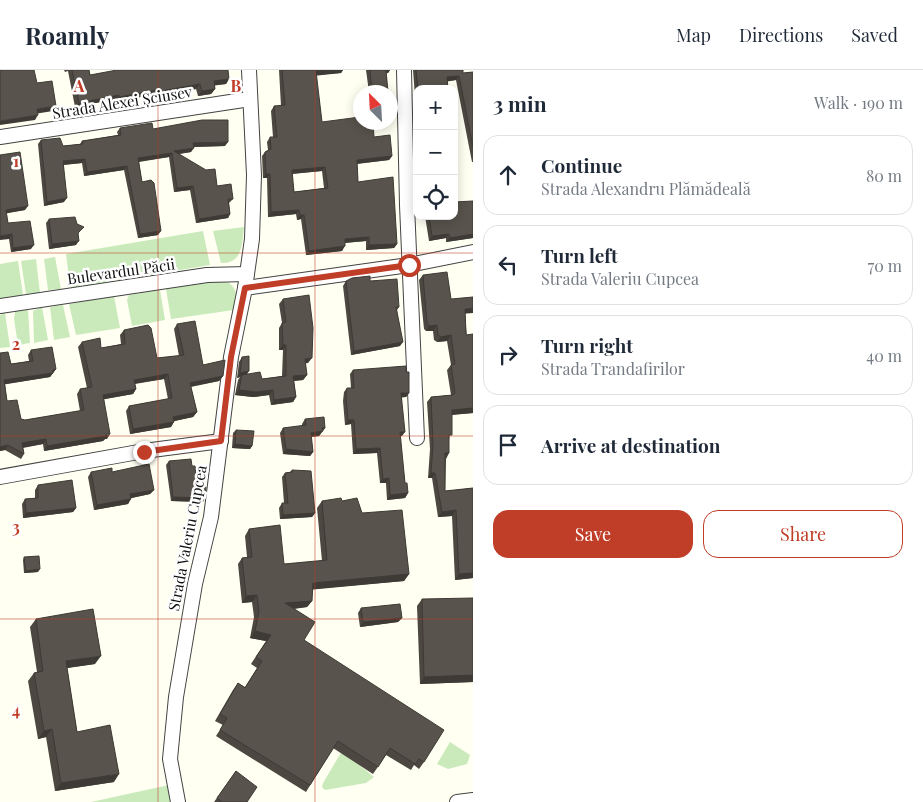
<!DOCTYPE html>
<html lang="en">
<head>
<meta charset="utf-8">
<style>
	:root { --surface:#fff; --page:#f2f2f3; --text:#1f2937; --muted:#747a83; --line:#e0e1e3; --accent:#c03d27 }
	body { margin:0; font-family:"Playfair Display",serif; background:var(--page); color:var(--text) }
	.controls { position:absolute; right:15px; top:15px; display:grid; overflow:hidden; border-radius:10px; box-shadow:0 2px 12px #0003 }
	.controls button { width:45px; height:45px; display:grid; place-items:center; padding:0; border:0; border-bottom:1px solid var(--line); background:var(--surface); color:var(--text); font:25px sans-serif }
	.compass { position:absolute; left:353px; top:15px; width:45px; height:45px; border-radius:50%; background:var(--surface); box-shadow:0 2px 12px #0003; rotate:336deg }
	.stop { position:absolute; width:15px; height:15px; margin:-11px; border:4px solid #c03d27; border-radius:50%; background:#fff }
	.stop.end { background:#c03d27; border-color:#fff; box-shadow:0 1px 5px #0008 }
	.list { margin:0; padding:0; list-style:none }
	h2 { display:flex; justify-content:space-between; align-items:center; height:65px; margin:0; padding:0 20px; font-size:21px }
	h2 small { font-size:16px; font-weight:400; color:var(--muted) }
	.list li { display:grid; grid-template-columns:32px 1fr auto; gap:15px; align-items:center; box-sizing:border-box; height:80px; margin:0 10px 10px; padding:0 10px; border:1px solid var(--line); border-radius:15px }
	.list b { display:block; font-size:19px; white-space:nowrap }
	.list p { margin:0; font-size:16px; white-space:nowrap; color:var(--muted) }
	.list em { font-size:16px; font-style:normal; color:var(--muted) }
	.actions { display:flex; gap:10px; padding:15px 20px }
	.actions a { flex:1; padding:11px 0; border:1px solid var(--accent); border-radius:15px; text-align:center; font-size:18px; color:var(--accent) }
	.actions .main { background:var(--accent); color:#fff }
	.icon { flex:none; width:28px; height:28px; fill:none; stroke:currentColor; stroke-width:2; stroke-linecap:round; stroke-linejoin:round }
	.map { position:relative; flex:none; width:473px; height:732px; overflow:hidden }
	header { display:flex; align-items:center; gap:30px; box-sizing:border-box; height:70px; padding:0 25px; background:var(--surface); border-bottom:1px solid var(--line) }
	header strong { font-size:24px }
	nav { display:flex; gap:28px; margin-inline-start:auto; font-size:18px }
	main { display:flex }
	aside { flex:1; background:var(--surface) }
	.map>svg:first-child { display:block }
</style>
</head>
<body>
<header>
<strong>Roamly</strong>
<nav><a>Map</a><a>Directions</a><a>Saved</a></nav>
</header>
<main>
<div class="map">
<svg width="473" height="732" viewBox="0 0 473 732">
	<rect width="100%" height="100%" fill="#fffff2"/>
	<g fill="#caeabb">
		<path d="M 244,157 C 242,173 243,194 221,193 L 213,161 Z"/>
		<polygon points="203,161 210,195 71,218 70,216 66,184"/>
		<polygon points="55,187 61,219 48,220 44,189"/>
		<polygon points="36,189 40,223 26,224 21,191"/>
		<polygon points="18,191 23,225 0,229 0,194"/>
		<path d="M 223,210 C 237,215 239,227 234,240 L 171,249 L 166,219 Z"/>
		<polygon points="160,220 165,250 132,256 127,230 129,225"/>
		<polygon points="114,226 120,258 76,265 69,234"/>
		<polygon points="63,235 70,267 54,270 50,237"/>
		<polygon points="42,237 48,270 34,273 33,241"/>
		<polygon points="28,240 30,273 18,275 14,249 15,241"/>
		<polygon points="5,243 10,277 0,278 0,245"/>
		<polygon points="450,672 470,685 467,694 448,699 437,694"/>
		<polygon points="342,681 374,707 366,713 325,720 322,717 323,713"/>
		<polygon points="169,715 174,732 91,732"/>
	</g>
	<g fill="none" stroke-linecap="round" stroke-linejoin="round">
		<defs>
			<g id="street">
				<polyline points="404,0 407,135 417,368"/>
				<polyline points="0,67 250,29"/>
				<polyline points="245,218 409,195 473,182"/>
				<polyline points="0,236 207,205 247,204"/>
				<polyline points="0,407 144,381 221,371"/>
				<polyline points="178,732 170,689 176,627 195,514 211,447 231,287 245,218 252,169 254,105 249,0"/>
				<polyline points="457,732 473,730"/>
			</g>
		</defs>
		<use href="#street" stroke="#434343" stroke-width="16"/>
		<use href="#street" stroke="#fff" stroke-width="14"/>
	</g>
	<g fill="#4c4741" fill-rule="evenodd">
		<polygon points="64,0 89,0 90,5 229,9 226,14 214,15 215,19 211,24 198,26 196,19 163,25 156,32 154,25 116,31 116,29 75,37 68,1 65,2"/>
		<path d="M 279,0 L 343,0 L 341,3 L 316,5 L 322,52 L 374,67 L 392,86 L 389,90 L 357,94 L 358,112 L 397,174 L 394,178 L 366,180 L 366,171 L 345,173 L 342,181 L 306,185 L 301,149 L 297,150 L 296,144 L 268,147 L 267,108 L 263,108 L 262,86 L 265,82 L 268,80 L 267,72 L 270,67 L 273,67 L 271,41 L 274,36 L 281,36 ZM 322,101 L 324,118 L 294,122 L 292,104 Z"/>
		<polygon points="366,0 390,0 388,3 386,3 388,22 369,22"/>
		<polygon points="413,0 463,0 463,3 473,2 473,92 472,92 456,10 448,11 448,19 417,19 417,26 415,26"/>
		<polygon points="417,55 417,74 416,74 415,57"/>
		<polygon points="120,58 153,59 225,76 193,77 191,82 179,84 233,129 229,133 230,144 228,148 196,153 190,120 174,122 169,87 139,92 142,112 158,165 138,168 124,100 84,106 82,93 64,95 64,132 44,136 38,74 41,70 63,76 80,74 82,71 118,65 117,62"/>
		<polygon points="0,85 25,140 6,143 8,153 31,179 11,182 9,169"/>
		<polygon points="417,92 417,121 416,93"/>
		<polygon points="473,131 473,168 446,172 446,168 429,171 425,146 454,146"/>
		<polygon points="49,149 77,154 80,161 78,164 76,175 49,179 46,153"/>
		<polygon points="423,205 451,229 465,244 473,343 452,345 449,370 446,389 445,421 473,418 473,508 455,510 452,446 438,447 432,408 428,408 430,379 427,332 431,327 451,325 447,300 451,295 447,271 437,272 434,270 433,261 426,261 424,259 419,210"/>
		<polygon points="346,211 370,211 399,237 397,240 400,276 351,285 343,216"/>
		<polygon points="283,229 308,293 305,293 307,305 303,310 294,311 296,327 293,332 271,335 269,325 253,327 235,325 238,310 240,307 237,308 239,292 242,287 247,304 262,309 282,306 283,280 279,280 279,258 282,253 279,234"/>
		<polygon points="177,254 203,295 223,306 219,311 191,317 197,342 193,347 174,351 171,357 130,364 126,341 129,336 168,329 164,309 135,314 136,319 133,324 104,329 107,369 105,369 103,371 44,381 43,374 23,378 24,384 21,389 5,380 0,381 0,283 11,294 29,291 28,285 31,280 56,299 50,307 5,314 7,331 21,349 25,350 80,341 77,324 80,319 87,318 78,277 82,272 101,278 121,274 120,265 124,260 157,288 179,286 174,259"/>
		<polygon points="353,300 406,302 409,323 406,327 402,327 402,366 400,366 405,413 408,423 405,428 387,430 386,413 380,413 377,383 353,384 351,354 345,355 343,331 344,322 347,318 351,318 350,304"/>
		<polygon points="305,349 325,358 319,366 311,367 313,382 310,386 283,384 280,363 283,358 302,356 302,354"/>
		<polygon points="236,360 252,376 250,379 232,378 233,363"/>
		<polygon points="169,391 192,396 197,417 203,432 171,431 166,395"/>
		<polygon points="292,400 315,443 312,447 280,449 279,438 282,433 284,433 282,407 285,403 290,402"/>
		<polygon points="91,402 112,402 154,420 150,424 131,428 128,434 94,440 88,407"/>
		<polygon points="38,415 76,438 73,442 23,448 22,434 25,429 35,428 35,420"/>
		<polygon points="322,431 342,431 362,443 409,504 404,511 312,519 312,531 307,537 294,539 304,570 424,692 419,699 414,695 411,700 386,685 373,704 333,678 306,722 216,666 223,655 215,651 233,620 238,613 245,617 257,598 251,594 266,571 250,568 254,547 252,532 242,533 238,494 242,488 247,487 245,466 249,459 284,494 322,491 317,438"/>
		<polygon points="24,487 38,502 24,503 23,490"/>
		<polygon points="422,529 473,612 420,614 417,536"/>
		<polygon points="361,538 402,548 398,552 360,557 358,543"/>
		<polygon points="36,549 95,594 67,598 77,662 114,712 55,721 46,667 38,669 28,611 34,603 37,602 30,557"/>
		<polygon points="236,701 247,732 214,732"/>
	</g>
	<g fill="#3e3a35">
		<polygon points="328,0 343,0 341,3 313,6 316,1"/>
		<polygon points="385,0 390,0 388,3 382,4"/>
		<polygon points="459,6 456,10 444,12 447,7"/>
		<polygon points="229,9 226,14 211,16 214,11"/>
		<polygon points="200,14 196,19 163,25 156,32 159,28 166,20"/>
		<polygon points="215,19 211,24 198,26 202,21"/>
		<polygon points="157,20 154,25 116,31 119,27"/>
		<polygon points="119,25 116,29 75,37 79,33"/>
		<polygon points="56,36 53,41 34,44 37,39"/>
		<polygon points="38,45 35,50 0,55 0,51"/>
		<polygon points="228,72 225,76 190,77 193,73"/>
		<polygon points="194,78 191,82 171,85 174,81"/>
		<polygon points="172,83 169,87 135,92 138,88"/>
		<polygon points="392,86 389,90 354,94 357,90"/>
		<polygon points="85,89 82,93 60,95 63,91"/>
		<polygon points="127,96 124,100 84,106 87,102"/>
		<polygon points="325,97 322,101 289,104 292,100"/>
		<polygon points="266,104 270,104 267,108 263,108"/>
		<polygon points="193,116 190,120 174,122 177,118"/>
		<polygon points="67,128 64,132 44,136 47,132"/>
		<polygon points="28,136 25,140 3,144 6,140"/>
		<polygon points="299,140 296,144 268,147 271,142"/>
		<polygon points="230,144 228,148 196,153 199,149"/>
		<polygon points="300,145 304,145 301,149 297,150"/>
		<polygon points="161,161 158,165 138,168 140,164"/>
		<polygon points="12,164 9,169 0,170 0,166"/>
		<polygon points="449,164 446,168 429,171 432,166"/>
		<polygon points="473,164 473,168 446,172 450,168"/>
		<polygon points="369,167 366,171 342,173 345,169"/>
		<polygon points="79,171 76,175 49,179 52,174"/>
		<polygon points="397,174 394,178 366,180 369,175"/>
		<polygon points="34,175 31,179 11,182 13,178"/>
		<polygon points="345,176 342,181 306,185 309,181"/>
		<polygon points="473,238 473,243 461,244 465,239"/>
		<polygon points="437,255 433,261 426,261 429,256"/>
		<polygon points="451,265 447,271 437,272 441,267"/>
		<polygon points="403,272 400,276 351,285 354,281"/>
		<polygon points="283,275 286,275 283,280 279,280"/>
		<polygon points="312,288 308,293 301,294 305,289"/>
		<polygon points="56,299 50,307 1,315 4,310"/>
		<polygon points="249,301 246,306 242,305 240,307 237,308 240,303"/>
		<polygon points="168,304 164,309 131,314 134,310"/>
		<polygon points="307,305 303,310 290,311 293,306"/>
		<polygon points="223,306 219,311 187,317 190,313"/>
		<polygon points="136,319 133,324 100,330 103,325"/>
		<polygon points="239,320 273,320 269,325 253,327 235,325"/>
		<polygon points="401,323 409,323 406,327 398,328"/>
		<polygon points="296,327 293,332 271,335 274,330"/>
		<polygon points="473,338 473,343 448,345 452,340"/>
		<polygon points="197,342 193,347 170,352 173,347"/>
		<polygon points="348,350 354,350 351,354 345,355"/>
		<polygon points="174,352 171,357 130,364 133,359"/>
		<polygon points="322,358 325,358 319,366 307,367 311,363"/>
		<polygon points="400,362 405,362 402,366 397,366"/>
		<polygon points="110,364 107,369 105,369 103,371 44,381 47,376"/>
		<polygon points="46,369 43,374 19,378 22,373"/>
		<polygon points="235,374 252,376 250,379 232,378"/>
		<polygon points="8,375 5,380 0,381 0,377"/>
		<polygon points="380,378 377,383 353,384 356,379"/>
		<polygon points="286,379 313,382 310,386 283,384"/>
		<polygon points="445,383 449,383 446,389"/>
		<polygon points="431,403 435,403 432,408 428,408"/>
		<polygon points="389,408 386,413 380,413 383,409"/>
		<polygon points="154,420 150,424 127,429 130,424"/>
		<polygon points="408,423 405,428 387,430 390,425"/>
		<polygon points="173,427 205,428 203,432 171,431"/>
		<polygon points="131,429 128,434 94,440 97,435"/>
		<polygon points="76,438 73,442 23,448 26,443"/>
		<polygon points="456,440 452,446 438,447 442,442"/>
		<polygon points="315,443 312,447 280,449 283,445"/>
		<polygon points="40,499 38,502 24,503 26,501"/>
		<polygon points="473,503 473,508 455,510 459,504"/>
		<polygon points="409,504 404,511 308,520 313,513"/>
		<polygon points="257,525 252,532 242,533 246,526"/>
		<polygon points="312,531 307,537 280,540 285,533"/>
		<polygon points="402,548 398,552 360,557 363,552"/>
		<polygon points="255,561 271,565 266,571 250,568"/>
		<polygon points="101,586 95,594 60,599 66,591"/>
		<polygon points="473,605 473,612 420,614 424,607"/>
		<polygon points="52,659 46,667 38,669 44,661"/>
		<polygon points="119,704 114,712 55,721 61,713"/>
	</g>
	<g fill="#58534c" stroke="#3e3a35" fill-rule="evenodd">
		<polygon points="0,0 34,0 37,13 52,11 56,36 37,39 38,45 0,51"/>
		<polygon points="72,0 89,0 90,5 117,0 228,0 229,9 214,11 215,19 202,21 200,14 166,20 159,28 157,20 119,27 119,25 79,33"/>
		<path d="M 282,0 L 328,0 L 316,1 L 322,52 L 360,47 L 360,52 L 373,52 L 374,67 L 390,65 L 392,86 L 357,90 L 358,112 L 393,107 L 397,174 L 369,175 L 369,167 L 345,169 L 345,176 L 309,181 L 304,145 L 300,145 L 299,140 L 271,142 L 270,104 L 266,104 L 265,82 L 271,79 L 270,67 L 277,67 L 274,36 L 285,35 ZM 325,97 L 328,118 L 294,122 L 292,100 Z"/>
		<polygon points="370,0 386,0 388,22 368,22 372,22"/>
		<polygon points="416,0 463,0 463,3 473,2 473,77 459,6 447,7 448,19 418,19"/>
		<polygon points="202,50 228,50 228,72 193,73 194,78 174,81 206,100 215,99 217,116 231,114 233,129 228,129 230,144 199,149 193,116 177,118 172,83 138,88 142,112 151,110 154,113 161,161 140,164 127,96 87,102 85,89 63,91 67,128 47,132 41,70 60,68 63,76 83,74 82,71 121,65 120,58 152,53 153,59"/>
		<polygon points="20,82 28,136 6,140 8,153 30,151 34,175 13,178 12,164 0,166 0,85"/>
		<polygon points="473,131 473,164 450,168 449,164 432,166 429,146 454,146 454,132"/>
		<polygon points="75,147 77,154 84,157 78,163 79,171 52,174 49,149"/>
		<polygon points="447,202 451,229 473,227 473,238 465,239 466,265 473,264 473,338 452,340 452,365 449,365 449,383 445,383 445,421 473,418 473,503 459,504 456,440 442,442 435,403 431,403 433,374 431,327 453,325 455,323 451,295 455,294 451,265 441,267 438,265 437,255 429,256 427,253 423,205"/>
		<polygon points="370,206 370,211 397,209 399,237 396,237 403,272 354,281 346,211 352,208"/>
		<polygon points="309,225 313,258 312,288 305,289 307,305 293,306 296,327 274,330 273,320 256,322 239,320 242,305 260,302 262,309 286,306 286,275 283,275 282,253 286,252 283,229"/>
		<polygon points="195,251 203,295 225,290 223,306 190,313 197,342 173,347 174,352 133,359 129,336 172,328 168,304 134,310 136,319 103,325 110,364 106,364 106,366 47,376 46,369 22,373 24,384 8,375 0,377 0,283 8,282 11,294 33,291 31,280 52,277 56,299 53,300 53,303 4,310 7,331 17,330 21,349 25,350 84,340 80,319 92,317 82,272 100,268 101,278 125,274 124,260 148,255 151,258 157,288 184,285 177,254"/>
		<polygon points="249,286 249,301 240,303 242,287"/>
		<polygon points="406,296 406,302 409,302 409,323 401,323 405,362 400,362 405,413 407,413 408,423 390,425 389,408 383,409 380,378 356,379 354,350 348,350 346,327 347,318 354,318 353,300"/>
		<polygon points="324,347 325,358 322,358 323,361 311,363 313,382 286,379 283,358 306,355 305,349"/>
		<polygon points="236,360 254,361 252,376 235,374"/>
		<polygon points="191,389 192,396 195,396 197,417 206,417 205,428 173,427 169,391"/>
		<polygon points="149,394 154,420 130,424 131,429 97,435 91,402 112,398 112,402"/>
		<polygon points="292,400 311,401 315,443 283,445 282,433 288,433 285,403 292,402"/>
		<polygon points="72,410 76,438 26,443 25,429 38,428 38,415"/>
		<polygon points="341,428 342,431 357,428 362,443 402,440 409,504 313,513 312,531 285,533 315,552 304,570 444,660 424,692 419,689 415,694 390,678 378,697 338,671 310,715 220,660 227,648 220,644 238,613 245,618 262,591 256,587 271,565 255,561 259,541 257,525 246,526 242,488 252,487 249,459 280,455 284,494 327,490 322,431"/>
		<polygon points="39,486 40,499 26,501 24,487"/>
		<polygon points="473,528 473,605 424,607 422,529"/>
		<polygon points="400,534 402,548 363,552 361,538"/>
		<polygon points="93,539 101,586 66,591 77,662 110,655 119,704 61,713 52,659 44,661 34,603 43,601 36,549"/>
		<polygon points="236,701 257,717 247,732 222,732 217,728"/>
	</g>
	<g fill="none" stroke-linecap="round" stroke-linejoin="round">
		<polyline stroke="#c03d27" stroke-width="6" points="144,382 221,371 231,287 245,218 409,195"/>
	</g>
	<path fill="none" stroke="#c03d27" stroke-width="1" stroke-opacity="0.55" d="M 158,0 L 158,732M 315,0 L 315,732M 0,183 L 473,183M 0,366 L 473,366M 0,549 L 473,549"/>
	<g text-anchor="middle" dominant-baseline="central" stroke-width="5" stroke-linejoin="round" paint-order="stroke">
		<g font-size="15" fill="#101010" stroke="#fff">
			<text transform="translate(122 32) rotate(-9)">Strada Alexei Șciusev</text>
			<text transform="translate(121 201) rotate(-8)">Bulevardul Păcii</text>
			<text transform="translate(187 468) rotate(-79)">Strada Valeriu Cupcea</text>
		</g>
	</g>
	<g font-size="16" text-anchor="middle" font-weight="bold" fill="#c03d27" stroke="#fff" stroke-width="5" stroke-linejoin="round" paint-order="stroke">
		<text x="79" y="22">A</text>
		<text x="236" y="22">B</text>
		<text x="16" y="97">1</text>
		<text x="16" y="280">2</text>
		<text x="16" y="463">3</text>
		<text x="16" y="646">4</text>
	</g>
</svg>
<div class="controls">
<button>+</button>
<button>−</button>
<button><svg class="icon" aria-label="locate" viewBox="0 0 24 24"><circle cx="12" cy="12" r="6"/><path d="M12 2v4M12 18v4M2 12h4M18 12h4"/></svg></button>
</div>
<svg class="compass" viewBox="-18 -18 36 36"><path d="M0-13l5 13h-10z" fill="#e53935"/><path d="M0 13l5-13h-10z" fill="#747a83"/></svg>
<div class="stop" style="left:409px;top:195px"></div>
<div class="stop end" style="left:144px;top:382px"></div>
</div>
<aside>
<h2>3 min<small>Walk · 190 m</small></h2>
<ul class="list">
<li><svg class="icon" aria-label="ahead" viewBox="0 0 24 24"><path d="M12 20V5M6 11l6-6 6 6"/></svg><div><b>Continue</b><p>Strada Alexandru Plămădeală</p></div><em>80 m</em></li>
<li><svg class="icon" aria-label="left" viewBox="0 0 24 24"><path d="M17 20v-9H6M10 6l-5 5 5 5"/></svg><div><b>Turn left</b><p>Strada Valeriu Cupcea</p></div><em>70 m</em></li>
<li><svg class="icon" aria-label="right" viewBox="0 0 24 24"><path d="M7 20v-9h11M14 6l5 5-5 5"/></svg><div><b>Turn right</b><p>Strada Trandafirilor</p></div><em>40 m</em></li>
<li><svg class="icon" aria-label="arrive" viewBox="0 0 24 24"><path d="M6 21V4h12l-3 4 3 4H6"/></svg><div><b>Arrive at destination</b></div></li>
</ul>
<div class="actions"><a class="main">Save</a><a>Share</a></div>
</aside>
</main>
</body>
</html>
